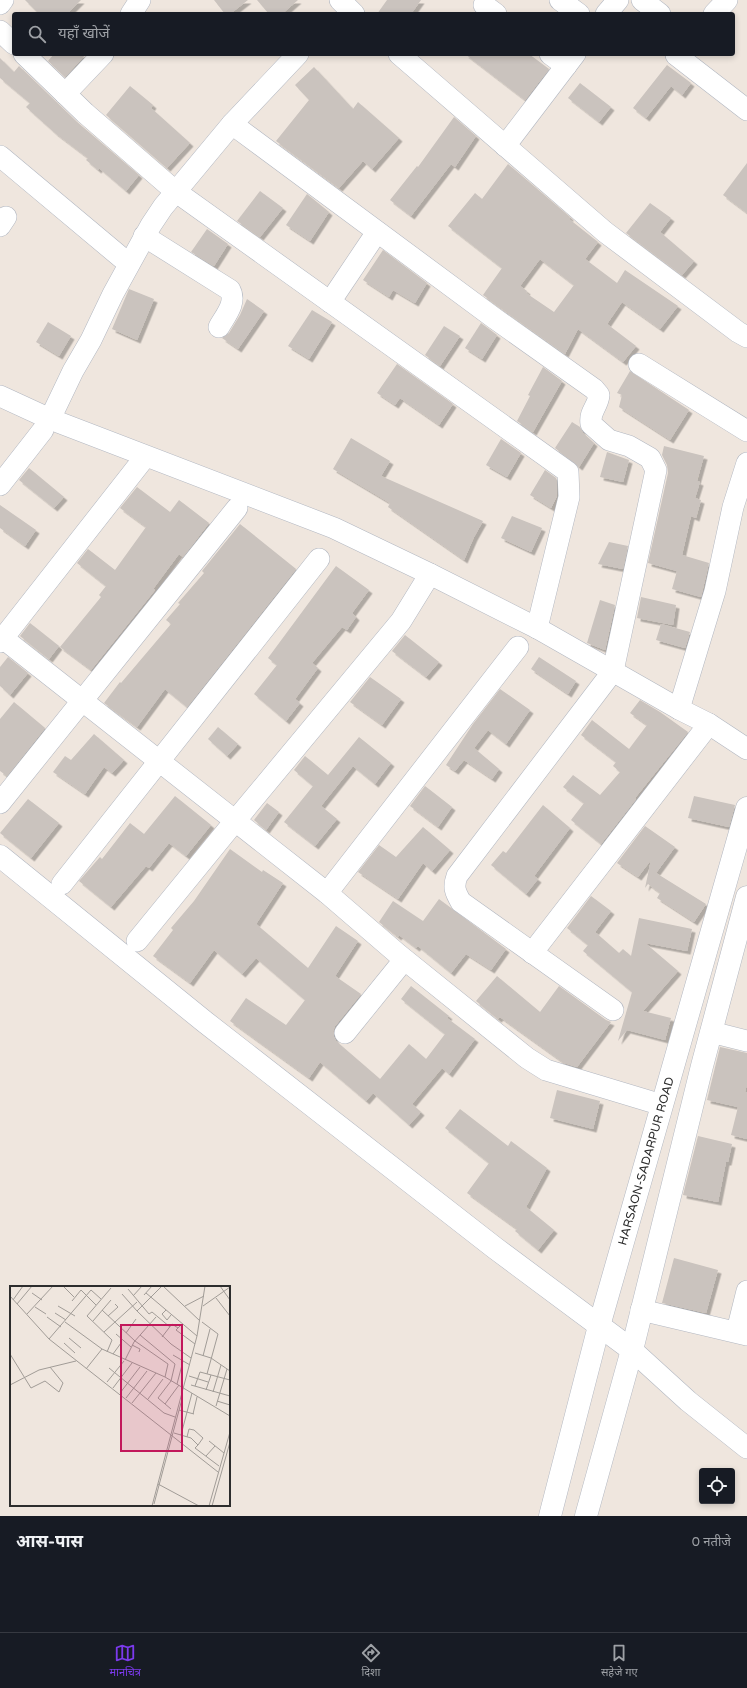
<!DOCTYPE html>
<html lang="hi">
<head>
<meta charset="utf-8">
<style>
	:root { --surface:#171b24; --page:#20242c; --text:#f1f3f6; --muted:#9ea1a6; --line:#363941; --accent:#7c3aed }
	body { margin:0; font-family:"Varela Round","Noto Sans Devanagari",sans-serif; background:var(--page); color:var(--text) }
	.controls { position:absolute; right:12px; bottom:12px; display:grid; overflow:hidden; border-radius:4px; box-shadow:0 2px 6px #0003 }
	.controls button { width:36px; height:36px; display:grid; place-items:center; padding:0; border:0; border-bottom:1px solid var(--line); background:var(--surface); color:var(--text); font:20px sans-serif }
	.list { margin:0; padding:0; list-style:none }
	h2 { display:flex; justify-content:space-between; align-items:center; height:52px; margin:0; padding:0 16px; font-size:17px }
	h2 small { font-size:13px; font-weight:400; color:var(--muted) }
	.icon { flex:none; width:22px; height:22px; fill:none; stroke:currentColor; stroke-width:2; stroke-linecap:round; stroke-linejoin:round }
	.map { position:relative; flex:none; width:747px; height:1516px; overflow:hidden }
	.search { position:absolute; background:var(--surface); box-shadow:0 2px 6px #0003; left:12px; right:12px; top:12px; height:44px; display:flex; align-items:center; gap:10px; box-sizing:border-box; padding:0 14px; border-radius:4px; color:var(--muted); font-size:15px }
	.sheet { height:116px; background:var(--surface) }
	nav { display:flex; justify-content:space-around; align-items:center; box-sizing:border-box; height:56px; border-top:1px solid var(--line); background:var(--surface); font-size:11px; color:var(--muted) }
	nav a { display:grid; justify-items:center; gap:2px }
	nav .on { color:var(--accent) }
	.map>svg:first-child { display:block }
</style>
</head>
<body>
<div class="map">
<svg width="747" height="1516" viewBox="0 0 747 1516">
	<defs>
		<filter id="shadow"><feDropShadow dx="3.5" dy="3.5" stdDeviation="0" flood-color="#0004"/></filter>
	</defs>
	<rect width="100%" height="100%" fill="#efe6de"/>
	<g fill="#cac3be" fill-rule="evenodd" filter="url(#shadow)">
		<polygon points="25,0 81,0 67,14 39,14"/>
		<polygon points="214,0 248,0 230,14 225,14"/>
		<polygon points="257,0 298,0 282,14 269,14"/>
		<polygon points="387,0 421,0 411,14 377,14"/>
		<polygon points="54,54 86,54 65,77 48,61"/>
		<polygon points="465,54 529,54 549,69 525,100"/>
		<polygon points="0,58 14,72 19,66 77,122 139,175 126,191 99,168 98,170 86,160 88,158 55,133 26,107 30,103 0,78"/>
		<polygon points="667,65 691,83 682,95 671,86 646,118 633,108"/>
		<polygon points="314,67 353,109 358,102 399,138 372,169 363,161 339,188 276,141 309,100 295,85"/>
		<polygon points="580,83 611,107 599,122 568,98"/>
		<polygon points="130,86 153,105 151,108 190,143 167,168 106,115"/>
		<polygon points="454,117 476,136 455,167 451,164 411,216 390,200 417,166 418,167"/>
		<polygon points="747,163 747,213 723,195"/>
		<path d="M 508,164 L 570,217 L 569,219 L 598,242 L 585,259 L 617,283 L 625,270 L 678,306 L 660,329 L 622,302 L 607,324 L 636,346 L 623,362 L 578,329 L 565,354 L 483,295 L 502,268 L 448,226 L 475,193 L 482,199 ZM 540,259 L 574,285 L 554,312 L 526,293 L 527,291 L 520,286 Z"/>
		<polygon points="260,191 283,208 260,237 237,221"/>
		<polygon points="307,194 329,212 310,241 286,225"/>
		<polygon points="650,203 671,218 660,232 694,261 682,275 626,233"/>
		<polygon points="207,229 228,244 214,266 191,252"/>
		<polygon points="383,250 427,283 415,303 393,290 389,297 363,280"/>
		<polygon points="129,289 154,299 137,340 112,329"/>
		<polygon points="247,299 264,311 238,349 222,338 229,333 240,315"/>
		<polygon points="312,310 332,322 309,359 288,346"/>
		<polygon points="48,322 71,336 59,356 36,342"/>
		<polygon points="481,323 497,335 482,359 465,348"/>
		<polygon points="444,326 460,336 440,366 425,355"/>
		<polygon points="397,364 453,404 439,425 400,398 395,405 377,393"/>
		<polygon points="543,367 562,381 533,432 517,421 530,396 528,395"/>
		<polygon points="630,371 689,410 670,440 619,407 622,395 617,393"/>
		<polygon points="572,422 580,427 583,433 594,443 579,467 555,448"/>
		<polygon points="351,438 390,461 381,476 483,521 474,537 464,560 388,507 390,503 333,469"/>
		<polygon points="501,439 521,453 507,477 486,465"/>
		<polygon points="664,446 704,456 697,481 700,482 695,498 701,500 696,518 691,516 682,555 709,563 701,597 672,589 677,571 648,563 668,473 667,465 662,455"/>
		<polygon points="607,452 629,460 623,482 600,477"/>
		<polygon points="29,468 64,497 54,508 19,480"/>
		<polygon points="545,470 556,478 557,496 551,508 530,495"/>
		<polygon points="137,487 170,512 179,500 209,523 183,557 179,554 153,589 155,590 91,670 60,647 101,597 99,595 106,586 77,563 88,549 115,570 146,527 120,508"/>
		<polygon points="0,505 36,530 25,546 0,528"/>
		<polygon points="512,516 542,528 531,552 501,538"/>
		<polygon points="240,524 296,569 187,707 165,689 137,727 104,703 120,682 121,683 171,624 166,620 180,604 178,603 204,573 202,571"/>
		<polygon points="609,542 628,546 623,569 598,564"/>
		<polygon points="336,566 369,590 352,613 356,617 347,630 342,627 312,663 318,668 295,699 300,703 286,721 254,694 277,665 268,658"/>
		<polygon points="641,597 676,605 673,625 637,618"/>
		<polygon points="600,600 615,605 605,650 587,643"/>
		<polygon points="30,623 59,646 49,659 20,636"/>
		<polygon points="661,624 690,632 685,648 656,640"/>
		<polygon points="405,635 439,662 426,677 392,651"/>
		<polygon points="8,657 28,673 10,695 0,686 0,667"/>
		<polygon points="539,657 576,681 568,694 531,669"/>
		<polygon points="370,677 401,699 382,725 350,702"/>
		<polygon points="500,689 530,710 506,744 488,730 474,748 499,769 492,779 464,760 455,771 446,765 473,724"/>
		<polygon points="640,700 660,712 688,732 635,798 636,799 601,844 571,820 584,803 563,787 573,775 600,795 620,772 613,766 616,762 581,735 592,720 629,749 647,725 630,713"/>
		<polygon points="14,702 45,728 7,776 0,771 0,719"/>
		<polygon points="218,727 238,744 227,756 208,739"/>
		<polygon points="94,734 124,760 112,773 104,767 85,794 53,772 65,756 71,760"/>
		<polygon points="359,737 391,763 375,784 353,766 321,806 337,819 315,846 284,822 313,786 294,770 305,756 328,775"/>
		<polygon points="425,786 452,807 438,827 410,806"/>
		<polygon points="175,796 211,825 186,856 169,843 149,868 146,866 111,907 79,881 100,857 102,859 130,823 144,834"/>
		<polygon points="694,796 735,805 729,827 688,818"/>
		<polygon points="28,799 59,823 31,858 0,833"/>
		<polygon points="267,803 279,812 266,830 254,820"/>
		<polygon points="543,805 570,828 534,876 538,879 526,894 491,865 503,851 506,853"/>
		<polygon points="645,826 675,847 656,873 706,904 694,922 657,898 660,893 648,884 645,888 651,860 638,877 617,863"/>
		<polygon points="423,827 450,850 432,871 423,863 398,899 358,872 379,845 396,857"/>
		<polygon points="230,849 262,872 263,870 283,883 256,924 308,968 336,926 358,941 335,976 361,994 335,1026 333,1031 334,1037 336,1041 380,1079 409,1044 426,1059 445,1034 401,999 411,986 449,1016 447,1018 475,1039 449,1074 442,1068 412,1104 421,1112 409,1125 373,1093 366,1101 320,1062 309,1078 230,1021 246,998 286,1025 305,1000 256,958 242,974 214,950 190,983 153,956 173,930 171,928 194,901"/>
		<polygon points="591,896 611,911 595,932 619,953 623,949 631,956 639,918 692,929 687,951 645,943 678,971 643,1011 671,1018 665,1040 627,1030 618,1041 632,992 583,951 588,945 567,928"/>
		<polygon points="439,899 506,949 491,970 466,954 451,973 418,946 416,948 399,935 398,937 379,922 393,901 423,921"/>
		<polygon points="497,976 540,1012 559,986 606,1020 611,1022 577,1067 564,1063 500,1017 498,1019 476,1001"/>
		<polygon points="720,1047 747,1053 747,1084 745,1092 747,1092 747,1139 731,1135 738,1107 707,1100"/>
		<polygon points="557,1090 600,1101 593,1129 550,1118"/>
		<polygon points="460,1109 508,1146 511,1141 547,1168 526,1207 554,1230 538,1250 515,1231 517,1229 467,1193 489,1163 445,1128"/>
		<polygon points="698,1136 732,1144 728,1162 726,1162 718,1202 683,1195"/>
		<polygon points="674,1258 718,1270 706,1313 662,1303"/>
	</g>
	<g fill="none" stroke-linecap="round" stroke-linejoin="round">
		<defs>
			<g id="street">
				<polyline points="340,0 354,14"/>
				<polyline points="560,0 579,14"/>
				<polyline points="642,0 660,14"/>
				<polyline points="0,4 3,0"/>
				<polyline points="484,5 496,14"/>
				<polyline points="131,14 140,0"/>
				<polyline points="606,14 618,0"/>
				<polyline points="714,14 727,0"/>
				<polyline points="0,31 14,44"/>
				<polyline points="24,54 85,113 175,191 568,472 569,497 537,628"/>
				<polyline points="399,54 605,232 738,332 747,337"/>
				<polyline points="550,54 566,66"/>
				<polyline points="677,54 676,55 747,110"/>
				<polyline points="65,94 103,54"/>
				<path d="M 232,124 L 494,318 L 594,389 L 599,395 C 598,407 589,411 591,424 L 609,440 L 629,446 L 650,458 L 656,470 L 613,671 L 457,876 C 453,887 455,892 461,902 L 613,1010"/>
				<polyline points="505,146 575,54"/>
				<polyline points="0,156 129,264"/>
				<polyline points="0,226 6,217"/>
				<path d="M 144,236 L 230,290 C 237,303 225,316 219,327"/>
				<polyline points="330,302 377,232"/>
				<polyline points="639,364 747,431"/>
				<polyline points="0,396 50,419 334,528 430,574 537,628 679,709 709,724 747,749"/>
				<polyline points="50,419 73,371 91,340 113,294 151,225 163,207 232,124 298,54"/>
				<polyline points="0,485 43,430"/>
				<polyline points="0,636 327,893 399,955 527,1058 546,1070 662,1105"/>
				<polyline points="0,642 145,457"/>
				<polyline points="679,709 715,591 733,507 747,463"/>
				<polyline points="0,803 237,508"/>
				<polyline points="62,884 319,559"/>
				<polyline points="327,893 518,647"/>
				<polyline points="137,941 235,821 401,621 430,574"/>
				<polyline points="532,953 709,724"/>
				<polyline points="711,1032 747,1041"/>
				<polyline points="345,1033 404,960"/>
				<polyline points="641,1310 747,1335"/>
				<polyline points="737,1331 747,1291"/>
				<polyline points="632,1350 688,1401 747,1448"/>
			</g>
			<g id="secondary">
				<polyline points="0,856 205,1022 495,1248 632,1350"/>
				<polyline points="550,1516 599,1326 747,808"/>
				<polyline points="586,1516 632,1350 702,1066 747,897"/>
			</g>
		</defs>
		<use href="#street" stroke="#b2b7c1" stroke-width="22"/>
		<use href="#secondary" stroke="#b2b7c1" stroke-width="23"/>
		<use href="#street" stroke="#fff" stroke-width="21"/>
		<use href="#secondary" stroke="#fff" stroke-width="22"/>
	</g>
	<g text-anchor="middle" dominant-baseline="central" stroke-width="3.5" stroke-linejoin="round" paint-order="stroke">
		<g font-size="12" fill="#2d2d2d" stroke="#fff">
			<text transform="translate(646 1161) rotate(-74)">HARSAON-SADARPUR ROAD</text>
		</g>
	</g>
	<g transform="translate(10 1286)">
		<rect width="220" height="220" fill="#efe6de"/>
		<path fill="none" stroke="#a19c97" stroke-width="1" d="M 53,0 L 64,11M 152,0 L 127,25 L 161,58 L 181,72M 153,0 L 190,35M 210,0 L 220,14M 118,3 L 139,28 L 142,26 L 160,41M 22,7 L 32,14M 136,7 L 187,50M 112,8 L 127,25M 134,9 L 142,0M 0,10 L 39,53 L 208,186M 123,10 L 132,0M 206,12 L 220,30M 3,14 L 13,0M 62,15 L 71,4 L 86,19M 7,18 L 22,0M 48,20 L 65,30M 175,20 L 194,10M 193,20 L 220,1M 25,21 L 36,28M 92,24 L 125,55 L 158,78 L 155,91M 156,24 L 152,28 L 157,34 L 161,29M 45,27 L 56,34M 17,28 L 43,0M 98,30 L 108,21 L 105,18M 37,31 L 51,41M 83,35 L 101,14M 55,36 L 92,63 L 155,91 L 220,130M 192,36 L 208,48 L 197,88M 172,38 L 166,44 L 185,58M 94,46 L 127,16M 116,47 L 126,33M 106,48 L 121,61M 130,49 L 165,78 L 161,95 L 148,112 L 161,123M 152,51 L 162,38 L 168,42M 59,52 L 71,62M 39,53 L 81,4 L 91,13M 54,57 L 65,67M 122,59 L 130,63 L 129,66M 97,66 L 102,54 L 77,30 L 101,2M 185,67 L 201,72 L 220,85M 0,68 L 21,102 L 35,95 L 49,106 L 53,97 L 40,81M 103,68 L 111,57M 163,69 L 180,79M 193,70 L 200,43M 115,74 L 124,56 L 146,31M 99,82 L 154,127 L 165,131M 76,83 L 92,63M 179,90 L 198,96M 97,96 L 114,75M 167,98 L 173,75M 0,99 L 29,84 L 66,75M 181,99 L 220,110M 185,100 L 190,86 L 220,94M 103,102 L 122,77M 196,104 L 201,89M 203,106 L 211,79M 110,107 L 130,81M 116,112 L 137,85M 138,113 L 153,93M 207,115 L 220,119M 122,117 L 146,87M 155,118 L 169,99M 206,120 L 217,83M 169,124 L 184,128M 183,128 L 187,111M 164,147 L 181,152 L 188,159 L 185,162 L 209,180M 171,149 L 182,107M 177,151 L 179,143 L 184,144 L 193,152 L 188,159M 199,155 L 214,167M 196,170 L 205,160M 148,198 L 189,220M 144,218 L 172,113M 142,220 L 187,50 L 195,0M 199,220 L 220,146M 202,220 L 220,156"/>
		<path fill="#c2185b" fill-opacity="0.15" stroke="#c2185b" stroke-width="2" d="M 111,39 L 172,39 L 172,165 L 111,165 Z"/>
		<rect width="220" height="220" fill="none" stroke="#2d2d2d" stroke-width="2"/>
	</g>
</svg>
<div class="controls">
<button><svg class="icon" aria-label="locate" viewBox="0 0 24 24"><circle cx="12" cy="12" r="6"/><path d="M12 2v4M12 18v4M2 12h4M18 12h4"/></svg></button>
</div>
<div class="search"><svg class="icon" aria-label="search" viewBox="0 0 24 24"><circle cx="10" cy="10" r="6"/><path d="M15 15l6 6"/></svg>यहाँ खोजें</div>
</div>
<section class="sheet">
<h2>आस-पास<small>0 नतीजे</small></h2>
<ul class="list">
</ul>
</section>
<nav>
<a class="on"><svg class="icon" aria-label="map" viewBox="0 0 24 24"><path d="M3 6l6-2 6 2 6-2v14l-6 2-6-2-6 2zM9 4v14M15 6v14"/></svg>मानचित्र</a>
<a><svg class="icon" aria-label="directions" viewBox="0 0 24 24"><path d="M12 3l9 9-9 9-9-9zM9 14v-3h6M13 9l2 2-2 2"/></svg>दिशा</a>
<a><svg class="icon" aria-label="saved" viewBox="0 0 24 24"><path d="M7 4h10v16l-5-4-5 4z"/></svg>सहेजे गए</a>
</nav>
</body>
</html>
